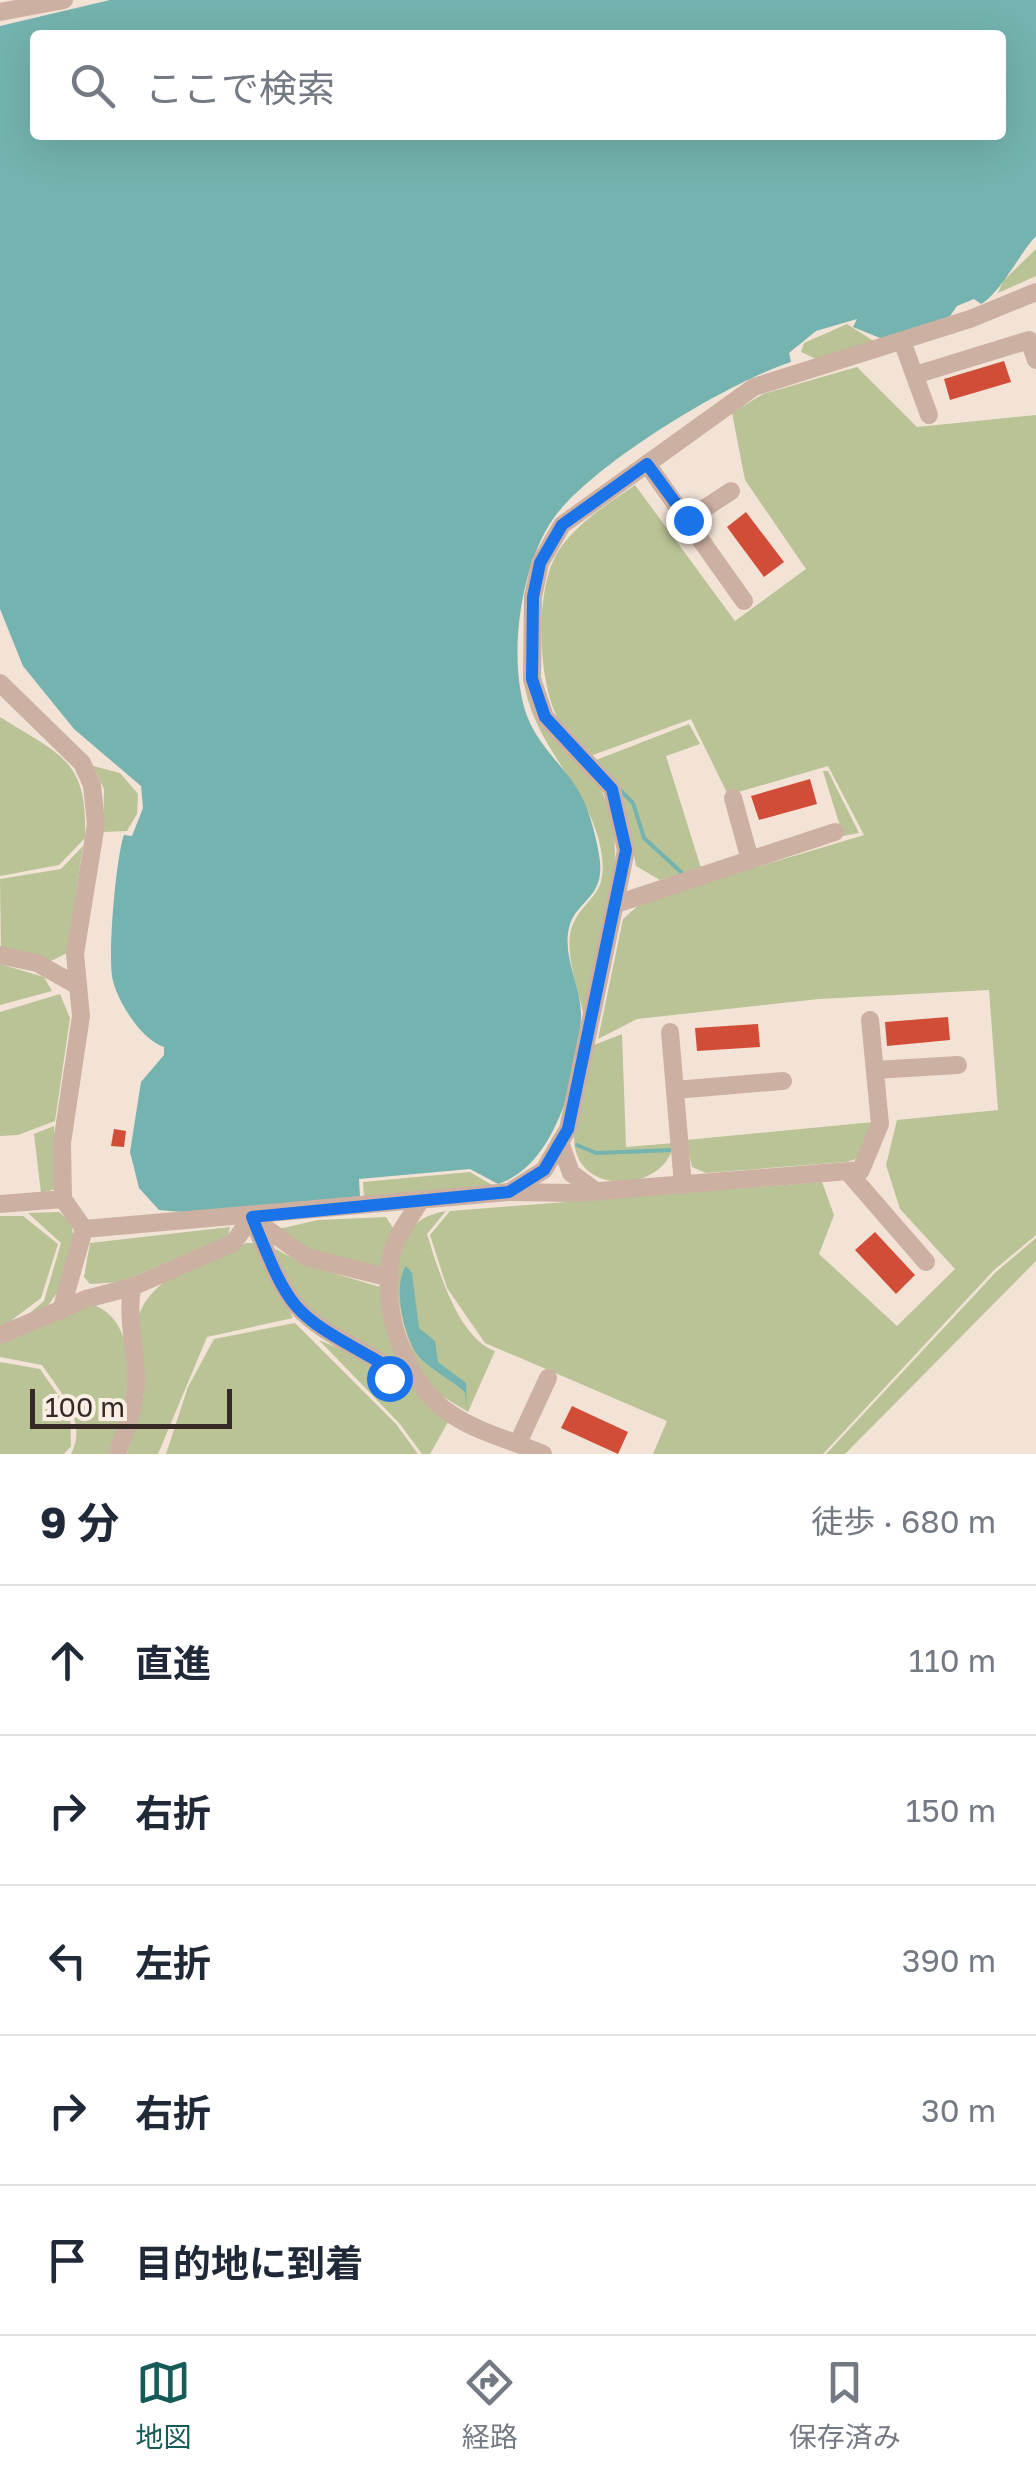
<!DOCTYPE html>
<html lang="ja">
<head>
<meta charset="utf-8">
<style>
	:root { --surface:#fff; --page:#f2f2f3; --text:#1f2937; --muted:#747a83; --line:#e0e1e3; --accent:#175b59 }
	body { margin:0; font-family:"Golos Text","Noto Sans JP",sans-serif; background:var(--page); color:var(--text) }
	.scale { position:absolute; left:30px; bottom:25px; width:202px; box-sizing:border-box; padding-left:10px; border:5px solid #362925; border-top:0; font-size:28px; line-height:35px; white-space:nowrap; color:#362925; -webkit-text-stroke:8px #fbeee4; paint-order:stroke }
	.stop { position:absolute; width:30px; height:30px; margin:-22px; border:8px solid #1a73e8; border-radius:50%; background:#fff }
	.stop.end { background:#1a73e8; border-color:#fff; box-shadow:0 2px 10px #0008 }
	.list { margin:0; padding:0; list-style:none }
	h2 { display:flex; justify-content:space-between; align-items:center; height:130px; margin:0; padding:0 40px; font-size:42px }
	h2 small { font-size:32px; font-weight:400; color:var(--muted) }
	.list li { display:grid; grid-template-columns:65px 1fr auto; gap:30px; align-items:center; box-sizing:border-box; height:150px; padding:0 40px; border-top:2px solid var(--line) }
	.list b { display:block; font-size:38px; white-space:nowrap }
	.list em { font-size:32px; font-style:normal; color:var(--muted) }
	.icon { flex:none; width:55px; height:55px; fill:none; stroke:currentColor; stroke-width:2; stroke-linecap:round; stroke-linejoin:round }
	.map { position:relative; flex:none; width:1036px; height:1454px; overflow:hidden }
	.search { position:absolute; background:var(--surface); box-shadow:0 10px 40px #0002; left:30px; right:30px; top:30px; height:110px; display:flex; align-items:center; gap:25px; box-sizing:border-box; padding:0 35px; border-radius:10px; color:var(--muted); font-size:38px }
	.sheet { height:880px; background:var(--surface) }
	nav { display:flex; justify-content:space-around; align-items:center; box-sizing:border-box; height:140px; border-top:2px solid var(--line); background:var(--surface); font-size:28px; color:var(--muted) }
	nav a { display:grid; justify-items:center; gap:5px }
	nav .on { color:var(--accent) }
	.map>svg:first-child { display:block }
</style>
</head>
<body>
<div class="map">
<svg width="1036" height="1454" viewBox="0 0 1036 1454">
	<rect width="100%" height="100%" fill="#f3e3d7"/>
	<g fill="#b9c396">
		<polygon points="1036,249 1036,276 998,293 1003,281"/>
		<polygon points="847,324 875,342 816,359 801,352 804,343"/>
		<path d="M 857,367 L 917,427 L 1036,415 L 1036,1235 L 993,1271 L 823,1454 L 653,1454 L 667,1421 L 485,1343 L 447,1288 L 430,1235 L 450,1211 L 822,1182 L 834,1215 L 819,1254 L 897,1326 L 955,1269 L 900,1209 L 886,1165 L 897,1120 L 998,1110 L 989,990 L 819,999 L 637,1019 L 598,1039 L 623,919 L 643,901 L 864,835 L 828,766 L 728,795 L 691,719 L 593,755 C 583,745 568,734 560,722 C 537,685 534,586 559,550 C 578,522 608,504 635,485 L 735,621 L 806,569 L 745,480 L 732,413 L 763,394 Z"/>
		<path d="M 524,682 C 551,720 591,760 607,804 C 631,868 594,950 584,1016 C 579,992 562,947 573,924 C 586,896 607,896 602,856 C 593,789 534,749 524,682 Z"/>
		<path d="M 0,717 C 60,755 88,759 85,838 L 59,865 L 0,876 Z"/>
		<path d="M 689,724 L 700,744 L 666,756 L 701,868 L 660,880 L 636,866 C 629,826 626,789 596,760 Z"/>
		<polygon points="93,766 120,773 138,794 137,814 127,831 103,832 104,789"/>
		<polygon points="823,771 828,771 859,833 843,836"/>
		<polygon points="83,846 67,953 47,963 1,950 0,879 61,869"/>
		<polygon points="0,964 44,977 52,991 0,1005"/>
		<polygon points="60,994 70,1018 55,1121 18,1135 0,1136 0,1012"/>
		<path d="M 622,1034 L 626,1147 L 674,1143 C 665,1191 588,1195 576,1152 C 568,1122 587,1075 594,1045 Z"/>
		<polygon points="873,1122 860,1158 846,1162 706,1173 692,1167 686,1140"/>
		<polygon points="54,1126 55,1189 41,1193 34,1134"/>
		<polygon points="470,1172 492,1185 364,1197 363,1182"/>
		<path d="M 446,1211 L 427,1234 C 438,1269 458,1338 495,1351 L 468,1412 C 454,1403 434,1393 423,1379 C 418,1372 415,1359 412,1350 C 395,1305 378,1221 446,1211 Z"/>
		<polygon points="59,1212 71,1223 74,1239 59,1290 44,1311 19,1322 44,1301 61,1243 28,1213"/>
		<polygon points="0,1216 23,1216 58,1244 41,1298 0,1329"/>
		<polygon points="386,1217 395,1231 382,1266 374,1268 307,1252 279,1229 318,1220"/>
		<polygon points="230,1227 228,1236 121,1282 90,1284 84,1277 90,1243"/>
		<polygon points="1036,1238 1036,1261 845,1454 826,1454 996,1272"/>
		<path d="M 246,1243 L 255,1243 L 293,1318 L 207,1337 L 158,1454 L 127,1454 L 144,1395 L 138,1318 C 151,1274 207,1261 246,1243 Z"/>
		<path d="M 276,1249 L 303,1264 L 380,1287 L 390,1335 L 448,1422 L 430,1454 L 422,1454 L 400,1424 L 319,1340 C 346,1352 373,1357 383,1387 L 392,1383 L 393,1376 L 308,1315 L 273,1257 Z"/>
		<path d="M 91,1304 C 147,1322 127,1412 110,1454 L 71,1454 C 89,1422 59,1390 42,1365 L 0,1357 L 0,1343 Z"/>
		<polygon points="295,1323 396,1424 418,1454 166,1454 188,1387 214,1339"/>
		<polygon points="0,1362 40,1369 70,1412 71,1446 64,1454 0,1454"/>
	</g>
	<g fill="#74b3af" fill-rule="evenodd">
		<path d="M 110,0 L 1036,0 L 1036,236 C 1021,251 1000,294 981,304 L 974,299 L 957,306 L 950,316 L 885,340 L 853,327 L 857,319 L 816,331 L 789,353 L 791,362 C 727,383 592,464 553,519 C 520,566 507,661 527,716 C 539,748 567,768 582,797 C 590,814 596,836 599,855 C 607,899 576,899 569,928 C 562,957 582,988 581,1017 C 578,1073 557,1165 498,1184 L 470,1169 L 359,1179 L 360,1197 L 194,1213 L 159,1210 L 139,1188 L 130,1152 L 141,1082 L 164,1055 L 164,1047 C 142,1040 119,1004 113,981 C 107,960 116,856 124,835 L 132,836 L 143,808 L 141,786 L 74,729 L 23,666 L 0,609 L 0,26 ZM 35,35 L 1001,35 L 1001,135 L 35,135 Z"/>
		<path d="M 406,1266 L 412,1273 L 419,1328 L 435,1341 L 438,1362 L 466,1383 L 467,1408 L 465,1392 C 451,1380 432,1370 420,1358 C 404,1340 392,1285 406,1266 Z"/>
	</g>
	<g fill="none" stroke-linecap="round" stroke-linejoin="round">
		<g stroke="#74b3af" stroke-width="4">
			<polyline points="618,788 633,803 644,838 682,873"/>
			<polyline points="577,1145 596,1153 673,1150"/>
		</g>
	</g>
	<g fill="#d14d37">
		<polygon points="1004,361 1011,382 950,400 944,379"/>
		<polygon points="746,512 784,562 764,577 727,527"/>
		<polygon points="810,779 817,804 759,820 751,796"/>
		<polygon points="948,1017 950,1040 887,1046 885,1022"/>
		<polygon points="758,1024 760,1047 697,1051 695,1028"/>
		<polygon points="114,1129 126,1131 124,1147 111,1146"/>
		<polygon points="875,1232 915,1275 896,1294 855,1250"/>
		<polygon points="572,1406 628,1432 618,1454 561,1428"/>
	</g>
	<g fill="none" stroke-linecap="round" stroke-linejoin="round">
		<g stroke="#ccb1a2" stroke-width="18">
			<polyline points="0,12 64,0"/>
			<polyline points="902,341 929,415"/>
			<polyline points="915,375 1029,340 1036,360"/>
			<polyline points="647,464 744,601"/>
			<polyline points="687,520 731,491"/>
			<polyline points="0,683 82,763 92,785 96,824 75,954 81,1016 62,1143 63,1199 84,1229 509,1192 575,1193 861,1170 880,1124 870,1020"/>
			<polyline points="733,798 750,860"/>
			<polyline points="616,904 835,832"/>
			<polyline points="0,955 37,963 78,986"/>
			<polyline points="670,1032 683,1185"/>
			<polyline points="875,1070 958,1065"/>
			<polyline points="675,1090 783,1081"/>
			<polyline points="560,1142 571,1173 597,1192"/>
			<polyline points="848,1172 926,1262"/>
			<polyline points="509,1192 544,1170 568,1129 626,850 612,789 545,717 532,679 533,597 540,563 562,525 754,387 970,319 1036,292"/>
			<path d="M 420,1201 C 413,1214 402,1227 396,1241 C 374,1294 403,1384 451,1414 C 477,1432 514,1441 543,1454"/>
			<polyline points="0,1204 63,1199"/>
			<path d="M 252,1217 C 292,1315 291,1312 383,1363 L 389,1378"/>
			<polyline points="256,1221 306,1257 390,1278"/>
			<polyline points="61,1311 84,1229"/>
			<polyline points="0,1335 86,1299 132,1287 233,1243 252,1217"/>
			<polyline points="518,1443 548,1378"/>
			<path d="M 117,1454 C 126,1429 137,1402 136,1376 C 135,1345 127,1319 132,1287"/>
		</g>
	</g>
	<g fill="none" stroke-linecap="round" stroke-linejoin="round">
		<path stroke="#1a73e8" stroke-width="12" d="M 389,1378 L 383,1364 C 291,1312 292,1316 252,1217 L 509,1192 L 544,1170 L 568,1129 L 626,850 L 612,789 L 545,717 L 532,679 L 533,597 L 540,563 L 562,525 L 647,464 L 688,520"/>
	</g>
</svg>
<div class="scale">100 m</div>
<div class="stop" style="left:389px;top:1378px"></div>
<div class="stop end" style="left:688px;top:520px"></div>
<div class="search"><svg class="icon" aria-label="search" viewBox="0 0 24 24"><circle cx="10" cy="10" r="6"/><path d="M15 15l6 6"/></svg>ここで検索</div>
</div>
<section class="sheet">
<h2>9 分<small>徒歩 · 680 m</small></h2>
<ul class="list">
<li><svg class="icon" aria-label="ahead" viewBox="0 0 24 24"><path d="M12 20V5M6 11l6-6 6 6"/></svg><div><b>直進</b></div><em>110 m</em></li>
<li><svg class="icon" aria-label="right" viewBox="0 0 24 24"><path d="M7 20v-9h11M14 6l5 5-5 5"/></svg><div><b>右折</b></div><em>150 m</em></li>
<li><svg class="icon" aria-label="left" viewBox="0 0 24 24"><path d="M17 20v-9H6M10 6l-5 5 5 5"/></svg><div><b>左折</b></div><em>390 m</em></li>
<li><svg class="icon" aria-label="right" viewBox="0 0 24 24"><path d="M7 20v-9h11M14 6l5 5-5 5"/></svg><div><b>右折</b></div><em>30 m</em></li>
<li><svg class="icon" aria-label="arrive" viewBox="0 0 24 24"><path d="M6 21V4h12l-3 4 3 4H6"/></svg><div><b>目的地に到着</b></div></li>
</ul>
</section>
<nav>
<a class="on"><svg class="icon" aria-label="map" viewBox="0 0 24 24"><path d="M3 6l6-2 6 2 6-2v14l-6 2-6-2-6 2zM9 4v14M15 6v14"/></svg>地図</a>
<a><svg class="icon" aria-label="directions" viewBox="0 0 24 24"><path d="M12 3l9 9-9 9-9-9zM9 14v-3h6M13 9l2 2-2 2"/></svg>経路</a>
<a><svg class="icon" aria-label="saved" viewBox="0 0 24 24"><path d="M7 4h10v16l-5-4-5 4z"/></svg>保存済み</a>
</nav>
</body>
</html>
